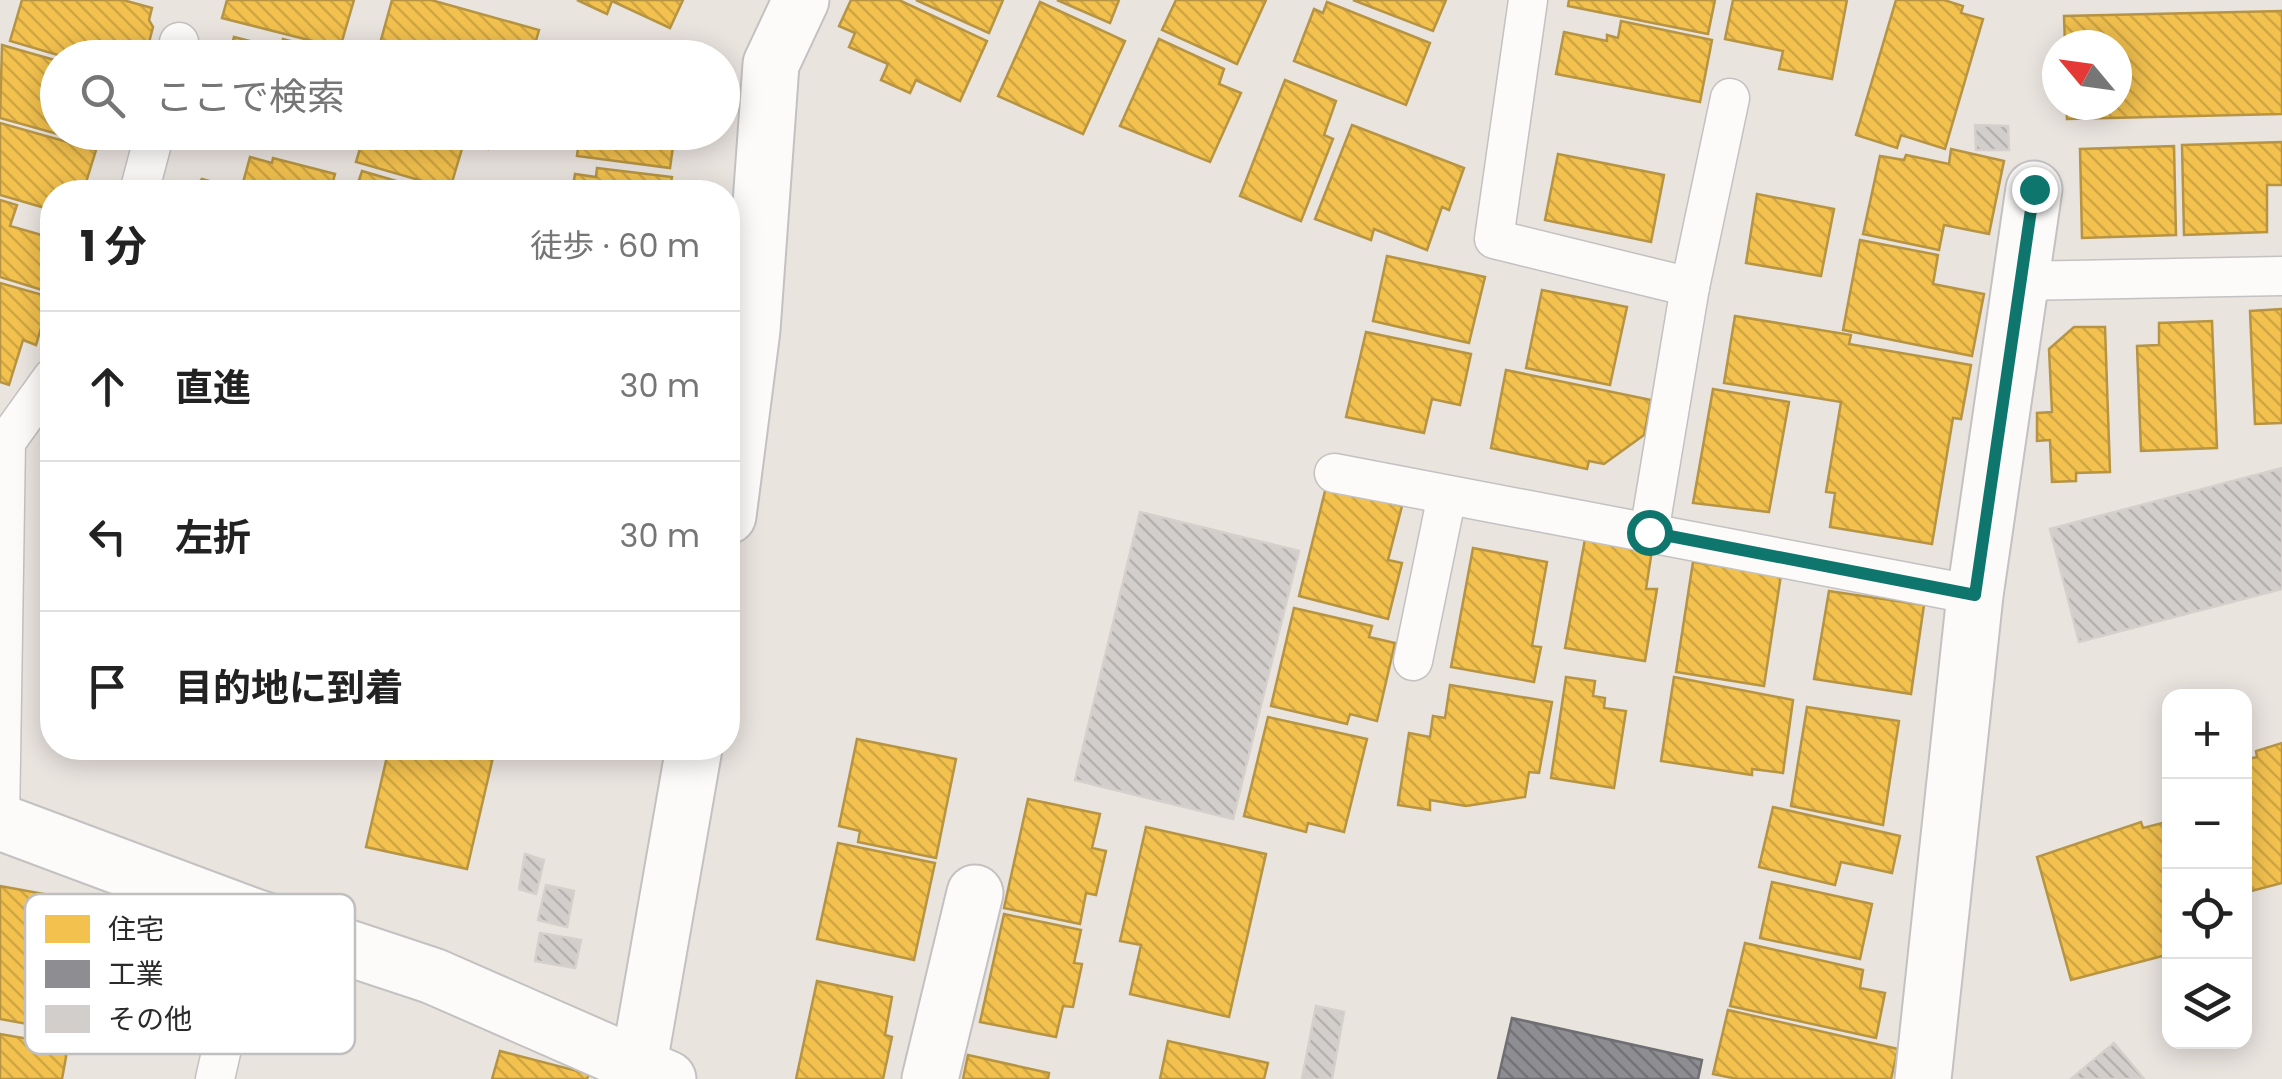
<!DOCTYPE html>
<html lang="ja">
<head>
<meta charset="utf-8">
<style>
	:root { --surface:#fff; --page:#f2f2f2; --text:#222; --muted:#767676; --line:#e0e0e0 }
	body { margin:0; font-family:Poppins,"Noto Sans JP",sans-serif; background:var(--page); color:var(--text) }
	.controls { position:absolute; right:30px; bottom:30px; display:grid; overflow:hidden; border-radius:20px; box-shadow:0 5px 25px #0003 }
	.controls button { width:90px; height:90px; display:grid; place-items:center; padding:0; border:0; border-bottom:2px solid var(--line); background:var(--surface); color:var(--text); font:50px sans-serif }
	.compass { position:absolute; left:2042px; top:30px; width:90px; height:90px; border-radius:50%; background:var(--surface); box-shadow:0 5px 25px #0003; rotate:299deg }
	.stop { position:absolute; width:30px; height:30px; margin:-22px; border:8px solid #0f766e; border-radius:50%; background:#fff }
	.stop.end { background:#0f766e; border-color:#fff; box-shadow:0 2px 10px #0008 }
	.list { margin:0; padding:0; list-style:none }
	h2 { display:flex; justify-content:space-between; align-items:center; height:130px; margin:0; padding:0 40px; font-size:42px }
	h2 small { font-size:32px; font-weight:400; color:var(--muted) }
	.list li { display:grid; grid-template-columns:65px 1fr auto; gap:30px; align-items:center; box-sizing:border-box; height:150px; padding:0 40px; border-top:2px solid var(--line) }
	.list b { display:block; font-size:38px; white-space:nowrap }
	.list em { font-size:32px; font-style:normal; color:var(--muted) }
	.icon { flex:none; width:55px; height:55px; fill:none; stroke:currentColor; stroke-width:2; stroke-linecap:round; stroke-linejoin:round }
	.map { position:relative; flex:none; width:2282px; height:1079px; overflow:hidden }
	.search { position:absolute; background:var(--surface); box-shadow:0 5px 25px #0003; left:40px; top:40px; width:700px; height:110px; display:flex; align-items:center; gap:25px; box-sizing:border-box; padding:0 35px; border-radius:55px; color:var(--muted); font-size:38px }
	.panel { position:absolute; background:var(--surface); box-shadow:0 5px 25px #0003; left:40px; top:180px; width:700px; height:580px; border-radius:40px }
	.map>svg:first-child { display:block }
</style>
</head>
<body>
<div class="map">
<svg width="2282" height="1079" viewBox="0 0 2282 1079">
	<defs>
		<pattern id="homes-back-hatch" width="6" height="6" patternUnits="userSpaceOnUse" patternTransform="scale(2.5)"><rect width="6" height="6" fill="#f2c14e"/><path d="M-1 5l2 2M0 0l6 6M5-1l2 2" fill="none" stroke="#d0a644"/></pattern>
		<pattern id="industry-back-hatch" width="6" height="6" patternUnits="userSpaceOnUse" patternTransform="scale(2.5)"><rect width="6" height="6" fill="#8d8d92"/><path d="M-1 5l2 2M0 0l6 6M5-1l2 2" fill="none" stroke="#737377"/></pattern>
		<pattern id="building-back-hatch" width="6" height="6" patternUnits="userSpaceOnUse" patternTransform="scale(2.5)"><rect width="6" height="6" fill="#d2cecb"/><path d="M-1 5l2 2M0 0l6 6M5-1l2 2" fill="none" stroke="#b4b1ae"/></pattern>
	</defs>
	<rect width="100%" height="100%" fill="#eae4df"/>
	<g fill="url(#homes-back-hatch)" stroke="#b69443" stroke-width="2.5">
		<polygon points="22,0 123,0 152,8 149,20 153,27 145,58 68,58 10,41"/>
		<polygon points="227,0 354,0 340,48 222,18"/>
		<polygon points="392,0 431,0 539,30 531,58 376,58"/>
		<polygon points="577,0 683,0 670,28 612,1 607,14"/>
		<polygon points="851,0 899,0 987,41 960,101 916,80 910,93 881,80 888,64 849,47 855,33 839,26"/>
		<polygon points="916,0 1003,0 989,33"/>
		<polygon points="1057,0 1119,0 1110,23"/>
		<polygon points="1176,0 1266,0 1237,64 1162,30"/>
		<polygon points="1353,0 1446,0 1433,31"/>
		<polygon points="1569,0 1715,0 1708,34 1568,6"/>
		<polygon points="1733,0 1847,0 1832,79 1779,69 1783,51 1725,39"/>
		<polygon points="1896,0 1944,0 1963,6 1961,13 1983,19 1945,149 1901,135 1897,148 1856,135"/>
		<polygon points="1040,2 1125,41 1083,134 998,96"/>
		<polygon points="1327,2 1430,43 1406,105 1294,61 1314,9 1323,13"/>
		<polygon points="2282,11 2282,114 2067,119 2066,105 2117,105 2117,45 2065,45 2064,16"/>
		<polygon points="1621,21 1712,40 1700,102 1556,74 1564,32 1607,41 1607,35 1618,38"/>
		<polygon points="234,37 281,49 283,39 336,53 335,58 228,58"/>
		<polygon points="1159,39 1224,69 1219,84 1241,93 1210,162 1120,126"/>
		<polygon points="2,45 58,61 58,132 100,132 97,145 0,118"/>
		<polygon points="590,50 651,58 589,58"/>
		<polygon points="1285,80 1336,101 1324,135 1333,139 1301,221 1240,196"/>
		<polygon points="0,123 96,150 83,192 52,192 52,210 0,195"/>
		<polygon points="1352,125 1464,168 1449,210 1442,207 1427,250 1374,229 1371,240 1315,219"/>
		<polygon points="276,132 333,132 330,146"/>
		<polygon points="365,132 493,132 488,149 464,142 450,189 356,162"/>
		<polygon points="580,132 675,132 670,168 577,156"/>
		<polygon points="2282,142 2282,185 2267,185 2267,232 2184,235 2182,145"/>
		<polygon points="2174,146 2176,235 2082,238 2080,149"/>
		<polygon points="1951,149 2004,161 1989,234 1944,225 1939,250 1863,234 1880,156 1904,160 1906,155 1949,164"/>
		<polygon points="1558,154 1664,175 1651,242 1545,220"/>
		<polygon points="250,157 272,163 273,158 335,174 330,192 191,192 202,179 241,190"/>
		<polygon points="597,168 672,177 669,192 572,192 575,174 596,177"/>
		<polygon points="362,171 434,192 355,192"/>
		<polygon points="1757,194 1834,209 1821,276 1746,263"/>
		<polygon points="0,200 17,205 10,226 52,238 52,293 0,277"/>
		<polygon points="1860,240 1938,255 1933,284 1984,294 1972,356 1843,330"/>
		<polygon points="1387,256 1485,277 1469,343 1373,321"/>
		<polygon points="0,283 50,297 36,345 23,340 9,385 0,382"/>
		<polygon points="1542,290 1627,307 1610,385 1526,368"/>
		<polygon points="2282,309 2282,423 2255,424 2250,311"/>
		<polygon points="1735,316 1851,335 1849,344 1971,365 1961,419 1953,418 1932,544 1830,527 1835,493 1826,492 1841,402 1724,383"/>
		<polygon points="2212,321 2217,448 2141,451 2137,346 2159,345 2159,323"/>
		<polygon points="2074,327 2105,327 2110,472 2076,473 2076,481 2052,482 2050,440 2037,441 2037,413 2052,412 2049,349"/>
		<polygon points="1366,332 1471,354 1460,405 1432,399 1424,433 1346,417"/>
		<polygon points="1506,370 1651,400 1644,435 1604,464 1589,461 1587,469 1491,448"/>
		<polygon points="1713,389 1789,402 1769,512 1693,503"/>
		<polygon points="1326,487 1402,506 1388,560 1402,563 1388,619 1299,596"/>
		<polygon points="1585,539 1652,550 1646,589 1657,589 1645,661 1565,648"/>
		<polygon points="1473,548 1547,562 1532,646 1541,647 1534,682 1451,667"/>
		<polygon points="1693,562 1781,575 1764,686 1676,672"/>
		<polygon points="1829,591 1924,605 1911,694 1814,679"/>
		<polygon points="1294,608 1372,626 1369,637 1395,643 1377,721 1350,714 1347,724 1271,706"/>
		<polygon points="1566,677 1595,681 1593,696 1605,698 1604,708 1626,711 1614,788 1551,778"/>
		<polygon points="1674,677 1793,700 1783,773 1752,769 1752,775 1661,761"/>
		<polygon points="1450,685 1552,702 1539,773 1529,772 1525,797 1466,806 1430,800 1430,810 1398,805 1409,733 1430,737 1433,716 1445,718"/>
		<polygon points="1807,707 1899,721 1883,825 1791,806"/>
		<polygon points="1268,717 1367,739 1344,832 1308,823 1306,832 1244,816"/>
		<polygon points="857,739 956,759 936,858 858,842 860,831 839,826"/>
		<polygon points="2282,743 2282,883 2244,893 2244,760 2257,757 2256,751"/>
		<polygon points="389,748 510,748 507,757 494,753 467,869 366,847"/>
		<polygon points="1028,799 1100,814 1092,848 1106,851 1096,895 1086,893 1080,924 1004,908"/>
		<polygon points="1773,807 1900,836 1892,873 1841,862 1835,885 1759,867"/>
		<polygon points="2170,821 2170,954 2071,980 2037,857 2141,822 2143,828"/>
		<polygon points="1146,827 1266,854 1229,1017 1130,994 1141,945 1120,941"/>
		<polygon points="838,843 935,863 914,960 817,939"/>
		<polygon points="1772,882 1872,904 1860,959 1760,938"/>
		<polygon points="0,886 44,894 32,964 87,975 77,1033 0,1019"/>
		<polygon points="1004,914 1081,930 1074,963 1082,964 1073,1007 1063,1006 1056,1037 980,1022"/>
		<polygon points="1745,943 1863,970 1860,988 1885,993 1876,1038 1730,1006"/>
		<polygon points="817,981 892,997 885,1035 892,1037 883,1079 796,1079"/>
		<polygon points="1728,1010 1898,1049 1891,1079 1737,1079 1713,1074"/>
		<polygon points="0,1034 68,1046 62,1079 0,1079"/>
		<polygon points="1168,1041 1268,1063 1264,1079 1160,1079"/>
		<polygon points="500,1051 589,1074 587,1079 492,1079"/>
		<polygon points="968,1055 1049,1073 1048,1079 963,1079"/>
	</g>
	<polygon fill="url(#industry-back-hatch)" stroke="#6f6f73" stroke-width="2.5" points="1512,1018 1702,1060 1698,1079 1498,1079"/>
	<g fill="url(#building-back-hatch)" stroke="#d5d0cb" stroke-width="2.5">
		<polygon points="1975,125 2008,126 2009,150 1976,150"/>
		<polygon points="2282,468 2282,589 2079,642 2050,529"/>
		<polygon points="1140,512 1299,551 1233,819 1075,780"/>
		<polygon points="525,854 544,860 536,894 519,889"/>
		<polygon points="546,885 574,891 567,927 538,920"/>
		<polygon points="540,933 581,940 575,968 535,961"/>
		<polygon points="1316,1006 1344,1012 1332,1079 1302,1079"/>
		<polygon points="2114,1043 2144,1079 2071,1079"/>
	</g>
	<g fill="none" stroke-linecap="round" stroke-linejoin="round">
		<defs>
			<g id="service">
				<polyline points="1528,0 1494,239 1690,287"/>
				<polyline points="175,58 179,42"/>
				<polyline points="139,192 155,132"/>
				<polyline points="2019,281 2282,276"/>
				<polyline points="1334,473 1975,595"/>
				<polyline points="1649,533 1690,287 1730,98"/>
				<polyline points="1413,661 1447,495"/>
				<polyline points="0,823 6,442 52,378"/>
				<polyline points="215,1079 252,916"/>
			</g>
			<g id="minor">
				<polyline points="728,516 752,330 771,64 801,0"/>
				<polyline points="0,822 252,916 433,976 668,1079"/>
				<polyline points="639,1063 694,748"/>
				<polyline points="930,1079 975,893"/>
				<polyline points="1923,1079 1975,595 2034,189"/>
			</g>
		</defs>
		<use href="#service" stroke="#c3c1c1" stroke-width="41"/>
		<use href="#minor" stroke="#c3c1c1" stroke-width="59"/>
		<use href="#service" stroke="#fcfbfa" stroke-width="38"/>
		<use href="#minor" stroke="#fcfbfa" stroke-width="55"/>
	</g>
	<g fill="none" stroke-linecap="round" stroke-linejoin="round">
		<polyline stroke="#0f766e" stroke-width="12" points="1649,532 1975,595 2034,189"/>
	</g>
	<rect x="25" y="894" width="330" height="160" rx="15" fill="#fff" stroke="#bfbfbf" stroke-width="2.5"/>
	<rect x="45" y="915" width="45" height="28" fill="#f2c14e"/>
	<rect x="45" y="960" width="45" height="28" fill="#8d8d92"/>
	<rect x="45" y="1005" width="45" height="28" fill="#d2cecb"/>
	<g font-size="28" fill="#2a2a2a">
		<text x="108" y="939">住宅</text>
		<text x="108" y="984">工業</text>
		<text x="108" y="1029">その他</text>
	</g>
</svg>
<div class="controls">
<button>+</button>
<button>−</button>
<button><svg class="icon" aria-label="locate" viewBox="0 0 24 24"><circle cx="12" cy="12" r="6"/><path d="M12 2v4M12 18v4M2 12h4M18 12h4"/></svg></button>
<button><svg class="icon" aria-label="layers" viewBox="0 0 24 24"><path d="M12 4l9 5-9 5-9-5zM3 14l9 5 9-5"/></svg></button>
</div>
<svg class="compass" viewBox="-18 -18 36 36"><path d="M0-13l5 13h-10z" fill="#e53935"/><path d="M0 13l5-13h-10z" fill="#767676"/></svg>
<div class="stop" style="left:1649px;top:532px"></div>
<div class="stop end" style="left:2034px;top:189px"></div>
<div class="search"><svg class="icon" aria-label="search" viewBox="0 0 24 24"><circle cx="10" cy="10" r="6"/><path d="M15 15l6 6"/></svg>ここで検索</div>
<section class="panel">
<h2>1 分<small>徒歩 · 60 m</small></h2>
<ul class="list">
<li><svg class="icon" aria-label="ahead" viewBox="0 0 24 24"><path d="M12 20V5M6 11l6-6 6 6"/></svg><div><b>直進</b></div><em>30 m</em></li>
<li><svg class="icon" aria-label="left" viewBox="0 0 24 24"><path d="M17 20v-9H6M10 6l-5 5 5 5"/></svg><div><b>左折</b></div><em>30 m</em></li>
<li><svg class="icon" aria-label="arrive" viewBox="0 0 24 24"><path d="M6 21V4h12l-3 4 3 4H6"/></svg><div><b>目的地に到着</b></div></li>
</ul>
</section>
</div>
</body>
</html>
